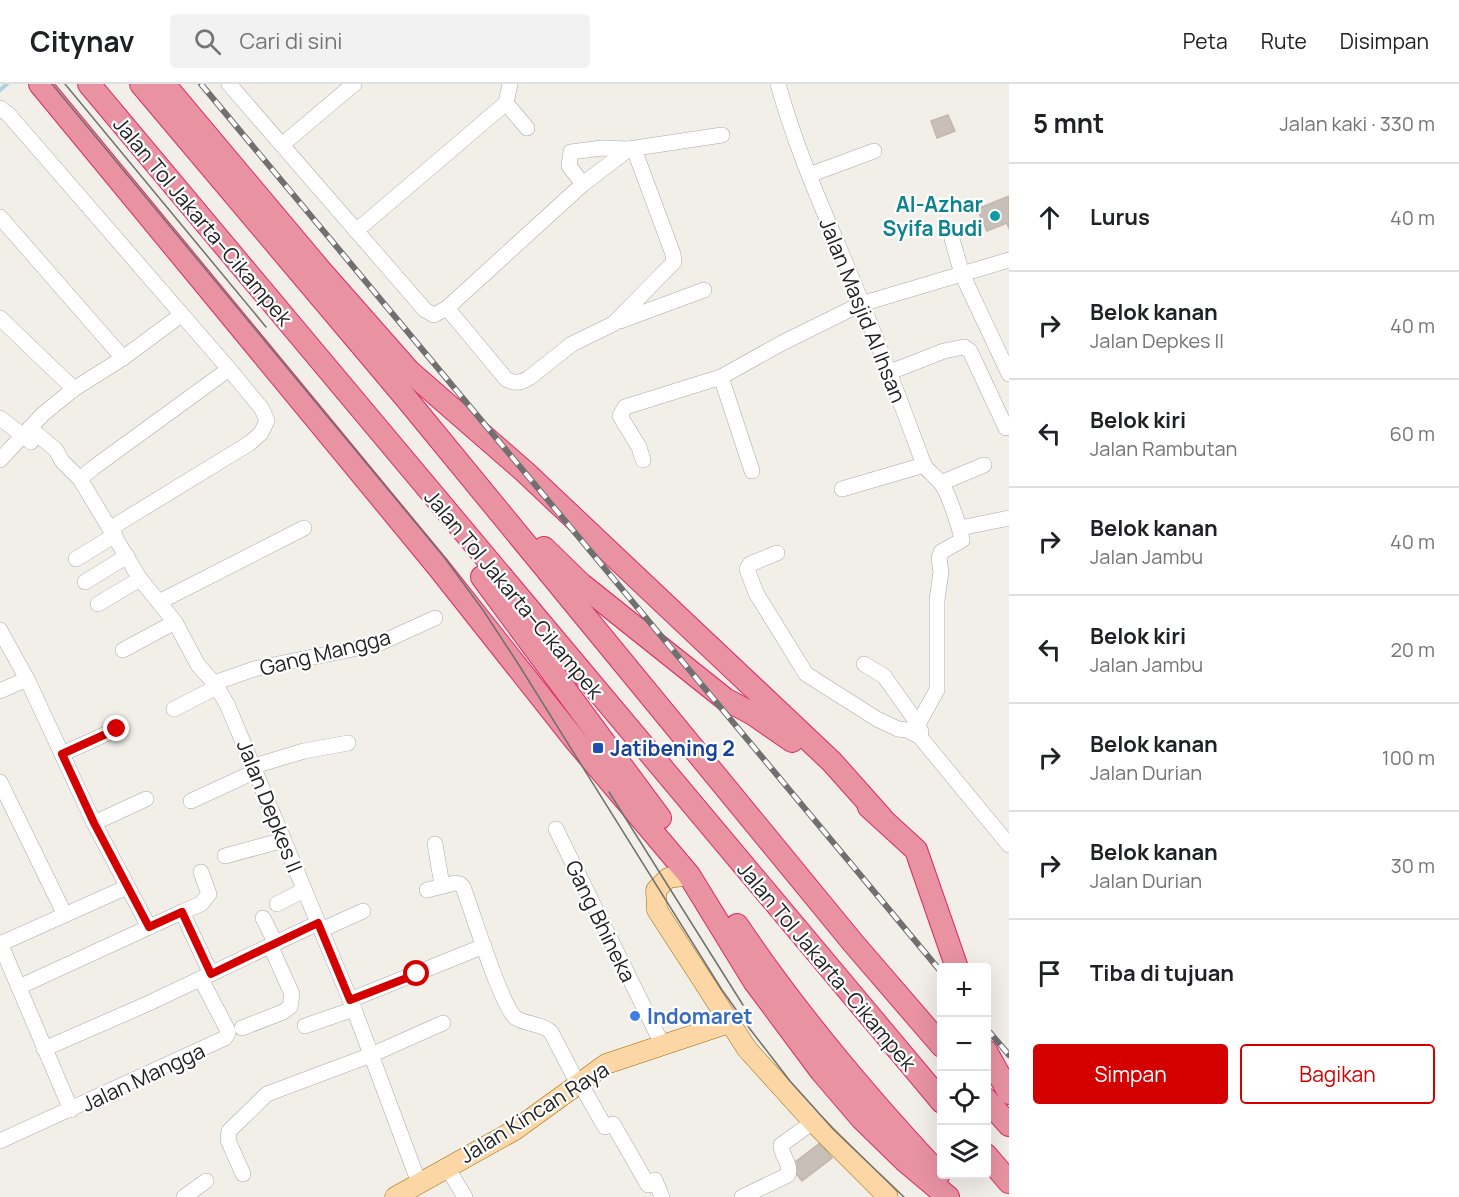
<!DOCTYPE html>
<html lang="id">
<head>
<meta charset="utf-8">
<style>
	:root { --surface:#fff; --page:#f2f2f2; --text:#202124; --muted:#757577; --line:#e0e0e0; --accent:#d40000 }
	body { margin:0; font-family:Manrope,sans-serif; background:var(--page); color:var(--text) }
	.controls { position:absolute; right:18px; bottom:18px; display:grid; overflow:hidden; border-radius:6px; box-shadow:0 6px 24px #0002 }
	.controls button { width:54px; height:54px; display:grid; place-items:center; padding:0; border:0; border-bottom:2px solid var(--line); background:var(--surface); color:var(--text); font:30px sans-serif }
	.stop { position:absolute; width:18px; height:18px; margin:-14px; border:4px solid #d40000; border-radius:50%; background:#fff }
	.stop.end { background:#d40000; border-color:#fff; box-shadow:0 2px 6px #0008 }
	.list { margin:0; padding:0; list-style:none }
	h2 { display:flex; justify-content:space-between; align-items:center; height:78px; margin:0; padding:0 24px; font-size:26px }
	h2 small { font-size:20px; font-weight:400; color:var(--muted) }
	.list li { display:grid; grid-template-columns:39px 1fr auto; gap:18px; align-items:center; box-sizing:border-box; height:108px; padding:0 24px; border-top:2px solid var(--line) }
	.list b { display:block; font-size:22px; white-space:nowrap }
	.list p { margin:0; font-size:20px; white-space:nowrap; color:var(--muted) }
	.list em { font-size:20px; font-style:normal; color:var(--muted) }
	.actions { display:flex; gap:12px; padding:18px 24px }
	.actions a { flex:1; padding:14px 0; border:2px solid var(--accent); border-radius:6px; text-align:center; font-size:21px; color:var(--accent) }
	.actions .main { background:var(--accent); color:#fff }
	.icon { flex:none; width:33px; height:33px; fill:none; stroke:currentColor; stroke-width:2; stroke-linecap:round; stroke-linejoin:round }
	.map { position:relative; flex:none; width:1009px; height:1113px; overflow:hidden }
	header { display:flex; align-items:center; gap:36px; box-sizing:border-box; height:84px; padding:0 30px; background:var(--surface); border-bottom:2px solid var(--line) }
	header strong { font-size:28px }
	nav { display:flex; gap:33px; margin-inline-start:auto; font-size:21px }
	.search { width:420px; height:54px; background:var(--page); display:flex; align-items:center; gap:15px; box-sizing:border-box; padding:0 21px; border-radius:6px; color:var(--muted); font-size:22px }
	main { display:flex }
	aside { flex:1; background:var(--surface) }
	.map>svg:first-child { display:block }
</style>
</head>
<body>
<header>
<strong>Citynav</strong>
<div class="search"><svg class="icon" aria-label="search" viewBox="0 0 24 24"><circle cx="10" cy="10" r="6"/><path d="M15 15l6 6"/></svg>Cari di sini</div>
<nav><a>Peta</a><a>Rute</a><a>Disimpan</a></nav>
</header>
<main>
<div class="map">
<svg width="1009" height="1113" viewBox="0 0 1009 1113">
	<rect width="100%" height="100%" fill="#f2efe9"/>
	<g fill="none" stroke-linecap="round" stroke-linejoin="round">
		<polyline stroke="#aad3df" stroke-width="4" points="0,6 7,0"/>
	</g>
	<g fill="#c7bfb8" stroke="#c4b6ab" stroke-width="1.5">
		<polygon points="948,31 955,47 937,54 931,37"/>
		<polygon points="1009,112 1009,145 1007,139 987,147 977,125"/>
		<polygon points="820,1059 832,1074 802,1097 790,1082"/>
	</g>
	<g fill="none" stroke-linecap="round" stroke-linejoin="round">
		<defs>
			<g id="minor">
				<path d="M 229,0 L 425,226 L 434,231 L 447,224 L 506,295 C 515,300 520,299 529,294 L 572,260 L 613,240 L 674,178 L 673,170 L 634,65"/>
				<path d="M 778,0 C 795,62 821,121 846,180 C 873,246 899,313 924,381 C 929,388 935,392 940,398 C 948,406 960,445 962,456 L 941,468 L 939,474 L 941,488 L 937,516 L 937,606 L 918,640 L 921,648 L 920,653"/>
				<polyline points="506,19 527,44"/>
				<polyline points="0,24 9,31 229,285 262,325 267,337 261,349 250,359 111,444"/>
				<polyline points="283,60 354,0"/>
				<polyline points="809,91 874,67"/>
				<polyline points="583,100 569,82 571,68 602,64 629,65"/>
				<polyline points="0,133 123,274"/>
				<polyline points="356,147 506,19 510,0"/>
				<polyline points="952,155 962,190 1009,290"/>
				<polyline points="447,224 583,100 629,65 722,51"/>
				<polyline points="0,234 74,305"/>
				<polyline points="620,237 704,206"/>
				<polyline points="890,288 944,267 964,263 970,267 1006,344"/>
				<polyline points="721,293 752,387"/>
				<polyline points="0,334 31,358"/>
				<polyline points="30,344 56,366 62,377 80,395 140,495 175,538 198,581 214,599 227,620 354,925 419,1099"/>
				<polyline points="0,376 43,330 74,305 123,274 181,231"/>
				<polyline points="643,376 639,363 620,332 625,323 721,293 782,259 861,220 1009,176"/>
				<polyline points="80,395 93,384 229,285"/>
				<polyline points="941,399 984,381"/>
				<polyline points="842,405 924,381"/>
				<polyline points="960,444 1009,434"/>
				<polyline points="777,469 750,480 747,485 756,509 806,590 877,635 898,645 907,646 920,653 1009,761"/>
				<polyline points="76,475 115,451"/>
				<polyline points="85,498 127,472"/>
				<polyline points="159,518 304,444"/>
				<polyline points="98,520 140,495"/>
				<polyline points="0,546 27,595 94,739 149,843"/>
				<polyline points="123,566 175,538"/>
				<polyline points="864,580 884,592 918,640"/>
				<polyline points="214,599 254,585 378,560 435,534"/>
				<polyline points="0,607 27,595"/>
				<polyline points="174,625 217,603"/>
				<polyline points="62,670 117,645"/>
				<polyline points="254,682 304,667 348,659"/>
				<polyline points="0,698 65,831"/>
				<polyline points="191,717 256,687"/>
				<polyline points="94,739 146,715"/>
				<polyline points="556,745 663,962"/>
				<polyline points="435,760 442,801"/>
				<polyline points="225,772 284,756"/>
				<path d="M 427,806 L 455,799 L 460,800 L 463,803 C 472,826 501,923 516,934 C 527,941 541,939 551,948 L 578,1000"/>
				<polyline points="277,820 304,806"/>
				<polyline points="182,828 201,820 209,810 201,788"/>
				<polyline points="263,834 275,858"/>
				<polyline points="321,846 363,827"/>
				<polyline points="0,859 71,1026"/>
				<polyline points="0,860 127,803"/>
				<polyline points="19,903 182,828 211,890"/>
				<polyline points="350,916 484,862"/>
				<polyline points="305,942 354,925"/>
				<polyline points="242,944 283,928 290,923 292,910 270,861"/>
				<polyline points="44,965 147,920 318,839"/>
				<polyline points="584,1006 605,1043 613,1040 648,1101 655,1096 662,1113"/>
				<polyline points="0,1057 225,954 228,949 227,945 201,895"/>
				<polyline points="447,1083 465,1113"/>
				<polyline points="243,1090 228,1056 229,1047 267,1010 371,971 443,939"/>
				<polyline points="184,1113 206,1097"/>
				<path d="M 742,1113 L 788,1091 C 792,1080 781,1072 781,1061 L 813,1038"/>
			</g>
			<g id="major">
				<polyline points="689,791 668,794 656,806 657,826 747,965 813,1038 888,1113"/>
				<polyline points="395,1113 515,1046 606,980 729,939"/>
			</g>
			<g id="highway">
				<polyline points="40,0 439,484 575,656 689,791 754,897 821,987 862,1035 904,1076 948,1113"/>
				<polyline points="89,0 942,1018"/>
				<polyline points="141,0 405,313 854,860 942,962"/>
				<polyline points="164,0 321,187 409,287 525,388 832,678 881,733"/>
				<polyline points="544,464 581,500 725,615 753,630 792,657"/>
				<polyline points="482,493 660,734"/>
				<polyline points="869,723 916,766 957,884"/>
				<path d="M 737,841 C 797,930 866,1012 939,1090"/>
				<polyline points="986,967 1009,1009"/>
				<polyline points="986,1015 1009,1041"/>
				<polyline points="986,1071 1009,1098"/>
			</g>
		</defs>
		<use href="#minor" stroke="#a9a9a9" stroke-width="16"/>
		<use href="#major" stroke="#a06b00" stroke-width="21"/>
		<use href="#highway" stroke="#dc2a67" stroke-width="24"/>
		<use href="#minor" stroke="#fff" stroke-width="15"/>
		<use href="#major" stroke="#fcd6a4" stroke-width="20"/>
		<use href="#highway" stroke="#e892a2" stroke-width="22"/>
		<g stroke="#707070" stroke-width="1.5">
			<polyline points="52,0 444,473 483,526 517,578 722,906 750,945 790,997 834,1046 904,1113"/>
			<polyline points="65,0 266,243"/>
			<polyline points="609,708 743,921"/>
		</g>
		<defs>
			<g id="rail">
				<polyline points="201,0 942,889"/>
				<polyline points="986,944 1009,971"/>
			</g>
		</defs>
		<use href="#rail" stroke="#707070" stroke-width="6"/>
		<use href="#rail" stroke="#fff" stroke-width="4" stroke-dasharray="11" stroke-linecap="butt"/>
	</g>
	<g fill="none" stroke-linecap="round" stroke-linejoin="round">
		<polyline stroke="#d40000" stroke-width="8" points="117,645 62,670 94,739 149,843 182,828 211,890 318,839 350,916 417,890"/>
	</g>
	<circle fill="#0f9aa8" stroke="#fff" stroke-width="2" cx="995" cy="132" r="6"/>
	<rect fill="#1a4fb4" stroke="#fff" stroke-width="2" x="592" y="658" width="12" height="12" rx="3"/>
	<circle fill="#3f7fe0" stroke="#fff" stroke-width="2" cx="635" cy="932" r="6"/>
	<g text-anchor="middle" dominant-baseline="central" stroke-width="4.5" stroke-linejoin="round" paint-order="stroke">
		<g font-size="21" font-weight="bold" fill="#0d838f" stroke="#fff" text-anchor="end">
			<text x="983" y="120">Al-Azhar<tspan x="983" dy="24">Syifa Budi</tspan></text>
		</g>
		<g font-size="21" fill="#222" stroke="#fff">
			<text transform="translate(203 137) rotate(50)">Jalan Tol Jakarta–Cikampek</text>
			<text transform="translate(863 226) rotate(68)">Jalan Masjid Al Ihsan</text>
			<text transform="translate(514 510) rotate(50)">Jalan Tol Jakarta–Cikampek</text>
			<text transform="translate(325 568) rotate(-14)">Gang Mangga</text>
			<text transform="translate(270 722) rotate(68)">Jalan Depkes II</text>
			<text transform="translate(601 837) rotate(64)">Gang Bhineka</text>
			<text transform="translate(827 882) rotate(50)">Jalan Tol Jakarta–Cikampek</text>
			<text transform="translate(143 993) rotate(-25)">Jalan Mangga</text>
			<text transform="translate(534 1028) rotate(-32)">Jalan Kincan Raya</text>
		</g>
		<g font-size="21" font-weight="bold" fill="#164399" stroke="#fff" text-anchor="start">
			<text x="610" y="664">Jatibening 2</text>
		</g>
		<g font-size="21" font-weight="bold" fill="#366cbe" stroke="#fff" text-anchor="start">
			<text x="647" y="932">Indomaret</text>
		</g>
	</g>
</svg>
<div class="controls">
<button>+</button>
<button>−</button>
<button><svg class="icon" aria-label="locate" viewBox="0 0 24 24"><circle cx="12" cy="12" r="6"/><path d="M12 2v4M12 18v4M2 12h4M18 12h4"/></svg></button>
<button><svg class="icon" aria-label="layers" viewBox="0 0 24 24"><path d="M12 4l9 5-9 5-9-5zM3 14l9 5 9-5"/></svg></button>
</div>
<div class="stop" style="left:417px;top:890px"></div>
<div class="stop end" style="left:117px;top:645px"></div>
</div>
<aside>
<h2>5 mnt<small>Jalan kaki · 330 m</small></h2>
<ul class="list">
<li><svg class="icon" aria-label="ahead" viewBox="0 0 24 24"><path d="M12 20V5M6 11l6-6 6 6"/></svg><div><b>Lurus</b></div><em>40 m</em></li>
<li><svg class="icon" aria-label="right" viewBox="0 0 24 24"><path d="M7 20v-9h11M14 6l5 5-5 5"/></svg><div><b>Belok kanan</b><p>Jalan Depkes II</p></div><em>40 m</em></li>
<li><svg class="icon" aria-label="left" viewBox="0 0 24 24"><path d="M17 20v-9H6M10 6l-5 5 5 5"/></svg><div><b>Belok kiri</b><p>Jalan Rambutan</p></div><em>60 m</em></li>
<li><svg class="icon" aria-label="right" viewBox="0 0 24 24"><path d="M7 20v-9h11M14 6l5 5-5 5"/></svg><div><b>Belok kanan</b><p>Jalan Jambu</p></div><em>40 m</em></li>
<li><svg class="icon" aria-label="left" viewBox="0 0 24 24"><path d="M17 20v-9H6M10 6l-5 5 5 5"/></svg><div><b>Belok kiri</b><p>Jalan Jambu</p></div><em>20 m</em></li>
<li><svg class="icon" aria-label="right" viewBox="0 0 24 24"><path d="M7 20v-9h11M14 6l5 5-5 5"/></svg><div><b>Belok kanan</b><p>Jalan Durian</p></div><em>100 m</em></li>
<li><svg class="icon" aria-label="right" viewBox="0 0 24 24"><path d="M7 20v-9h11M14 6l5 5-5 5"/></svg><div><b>Belok kanan</b><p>Jalan Durian</p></div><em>30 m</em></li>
<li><svg class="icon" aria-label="arrive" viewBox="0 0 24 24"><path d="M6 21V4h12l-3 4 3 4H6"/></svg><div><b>Tiba di tujuan</b></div></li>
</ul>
<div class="actions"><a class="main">Simpan</a><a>Bagikan</a></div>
</aside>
</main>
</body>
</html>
